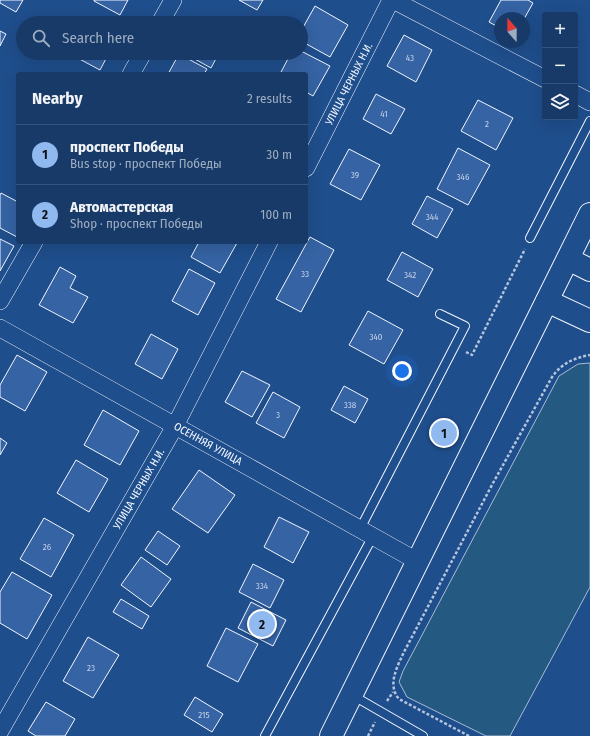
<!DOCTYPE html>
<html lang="en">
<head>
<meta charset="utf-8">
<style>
	:root { --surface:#173a69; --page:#244571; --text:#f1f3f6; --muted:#9eadc0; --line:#36547d; --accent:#90b9f0 }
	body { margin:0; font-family:"Fira Sans Condensed",sans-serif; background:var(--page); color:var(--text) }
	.controls { position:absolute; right:12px; top:12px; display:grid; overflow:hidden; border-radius:4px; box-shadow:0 4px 16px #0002 }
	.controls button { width:36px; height:36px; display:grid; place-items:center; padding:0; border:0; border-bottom:1px solid var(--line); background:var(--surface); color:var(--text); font:20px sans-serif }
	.compass { position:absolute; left:494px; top:12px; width:36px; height:36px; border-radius:50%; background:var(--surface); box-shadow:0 4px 16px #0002; rotate:339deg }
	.you { position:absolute; left:402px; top:371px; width:14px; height:14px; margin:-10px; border:3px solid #fff; border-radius:50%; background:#1a73e8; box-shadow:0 0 0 6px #1a73e833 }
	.badge { display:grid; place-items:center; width:26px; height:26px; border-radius:50%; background:var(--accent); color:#111; font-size:13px; font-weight:700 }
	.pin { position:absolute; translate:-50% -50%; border:2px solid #fff; box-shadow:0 1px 4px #0006 }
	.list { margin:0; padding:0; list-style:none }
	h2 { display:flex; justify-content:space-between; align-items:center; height:52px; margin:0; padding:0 16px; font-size:17px }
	h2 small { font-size:13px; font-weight:400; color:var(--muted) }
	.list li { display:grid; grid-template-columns:26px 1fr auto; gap:12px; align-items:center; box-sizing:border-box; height:60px; padding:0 16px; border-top:1px solid var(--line) }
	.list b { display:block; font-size:15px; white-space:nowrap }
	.list p { margin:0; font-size:13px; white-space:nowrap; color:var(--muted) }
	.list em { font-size:13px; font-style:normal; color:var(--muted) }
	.icon { flex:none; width:22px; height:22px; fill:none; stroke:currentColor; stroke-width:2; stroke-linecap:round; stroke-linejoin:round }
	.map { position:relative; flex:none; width:590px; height:736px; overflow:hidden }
	.search { position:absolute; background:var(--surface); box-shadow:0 4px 16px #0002; left:16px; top:16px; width:292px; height:44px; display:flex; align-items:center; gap:10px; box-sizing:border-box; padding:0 14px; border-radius:22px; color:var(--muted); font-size:15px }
	.panel { position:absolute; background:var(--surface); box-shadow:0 4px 16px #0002; left:16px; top:72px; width:292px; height:172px; border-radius:4px }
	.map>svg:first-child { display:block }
</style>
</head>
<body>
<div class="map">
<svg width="590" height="736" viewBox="0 0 590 736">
	<rect width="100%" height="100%" fill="#1f4e8c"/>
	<polygon fill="#245a82" stroke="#a8bbd7" points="590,363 590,587 510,736 486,736 407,697 399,682 403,671 559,376 578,364"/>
	<g fill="#3563a3" stroke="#f2f6ff">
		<polygon points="0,0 23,0 16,12 0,3"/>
		<polygon points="94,0 128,0 120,15 94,1"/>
		<polygon points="239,0 263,0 257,10"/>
		<polygon points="501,0 528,0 533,3 524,19 524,18 500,18 500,28 489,22"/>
		<polygon points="315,6 348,25 330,57 301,41 301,31"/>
		<polygon points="0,31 6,34 0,46"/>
		<polygon points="404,35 432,50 416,82 387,66"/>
		<polygon points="301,51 330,66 313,96 306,92 306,74 280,74 291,53 301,53"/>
		<polygon points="71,53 109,53 100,70 70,54"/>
		<polygon points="184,53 219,53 211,68"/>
		<polygon points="179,54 207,69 204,74 168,74"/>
		<polygon points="376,94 405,109 391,134 363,119"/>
		<polygon points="478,100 513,118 496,150 461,131"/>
		<polygon points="458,148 490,165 468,205 437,189"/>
		<polygon points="349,149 380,165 361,200 330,184"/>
		<polygon points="1,193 18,202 17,237 0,228 0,195"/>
		<polygon points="427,196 453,209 437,238 412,224"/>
		<polygon points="310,237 334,250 301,312 276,299"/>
		<polygon points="0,239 14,246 0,271"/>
		<polygon points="199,242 237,243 220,273 191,257"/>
		<polygon points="402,252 433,269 418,297 387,280"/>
		<polygon points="60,267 76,276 70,288 88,297 73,323 39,305"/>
		<polygon points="189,269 215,283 198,315 172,301"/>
		<polygon points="368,311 403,330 384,364 349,345"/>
		<polygon points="151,334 178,349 162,379 135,364"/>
		<polygon points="17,355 47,372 25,411 0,397 0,385"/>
		<polygon points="242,371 270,385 252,417 225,402"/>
		<polygon points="344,386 368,399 355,423 331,410"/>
		<polygon points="273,392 300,407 284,438 256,423"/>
		<polygon points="103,410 139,431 120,465 84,445"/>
		<polygon points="0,438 7,443 0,455"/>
		<polygon points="76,460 108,479 89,512 57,493"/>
		<polygon points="199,470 235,495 208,533 172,509"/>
		<polygon points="279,517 309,532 293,563 264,547"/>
		<polygon points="44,518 74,535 51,577 20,559"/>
		<polygon points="158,531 180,546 167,565 145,550"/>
		<polygon points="141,557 171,579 151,607 121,585"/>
		<polygon points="253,564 284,580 270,608 239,592"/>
		<polygon points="12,572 52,595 27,639 0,623 0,592"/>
		<polygon points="121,599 149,616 142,629 113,612"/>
		<polygon points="251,602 286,620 273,646 238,628"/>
		<polygon points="226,628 258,644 238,682 207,666"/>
		<polygon points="88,637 119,655 93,698 63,681"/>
		<polygon points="195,697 223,714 212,732 184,715"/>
		<polygon points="46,702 75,719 65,736 36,736 28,731"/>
	</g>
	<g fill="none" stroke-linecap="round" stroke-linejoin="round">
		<defs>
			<g id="lane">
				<polyline points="530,238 590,121"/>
				<polyline points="360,529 465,326 440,314"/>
				<polyline points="352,695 423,736"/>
				<polyline points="265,736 373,536"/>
			</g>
			<g id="street">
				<polyline points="393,0 545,79"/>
				<polyline points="160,23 173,0"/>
				<polyline points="131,74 143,53"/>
				<polyline points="575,94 590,102"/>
				<polyline points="306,168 391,0"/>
				<polyline points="0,301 34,242"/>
				<polyline points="0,328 417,561"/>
				<polyline points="0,731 175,426 269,242"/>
			</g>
			<g id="secondary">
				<polyline points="568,259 590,270"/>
				<polyline points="547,301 590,321"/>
			</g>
			<polyline id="primary" points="331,736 590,214"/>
		</defs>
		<use href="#lane" stroke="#f2f6ff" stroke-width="10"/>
		<use href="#street" stroke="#f2f6ff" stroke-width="18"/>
		<use href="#secondary" stroke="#f2f6ff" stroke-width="24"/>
		<use href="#primary" stroke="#f2f6ff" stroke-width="24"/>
		<g stroke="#b3c4dc" stroke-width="2.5" stroke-dasharray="3 2" stroke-linecap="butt">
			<polyline points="466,352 472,355 525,249"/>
			<polyline points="387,701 393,692"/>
			<polyline points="368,736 375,722"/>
			<path d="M 469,736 L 399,699 C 387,685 397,667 404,652 L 493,483 L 552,377 C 562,363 574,358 590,355"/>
		</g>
		<use href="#lane" stroke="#1f4e8c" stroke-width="8"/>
		<use href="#street" stroke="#1f4e8c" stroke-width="17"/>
		<use href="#secondary" stroke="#1f4e8c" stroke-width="22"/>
		<use href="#primary" stroke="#1f4e8c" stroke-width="22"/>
	</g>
	<g text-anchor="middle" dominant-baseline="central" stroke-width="3" stroke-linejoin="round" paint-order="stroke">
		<g font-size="9" fill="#c3d1e8">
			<text x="410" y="58">43</text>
			<text x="384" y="114">41</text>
			<text x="487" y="124">2</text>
			<text x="355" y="175">39</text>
			<text x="463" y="177">346</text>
			<text x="432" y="217">344</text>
			<text x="305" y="274">33</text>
			<text x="410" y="275">342</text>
			<text x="376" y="337">340</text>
			<text x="350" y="405">338</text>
			<text x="278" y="415">3</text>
			<text x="47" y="547">26</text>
			<text x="262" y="586">334</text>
			<text x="91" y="668">23</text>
			<text x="204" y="715">215</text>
		</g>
		<g font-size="11" fill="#f2f6ff" stroke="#1f4e8c">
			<text transform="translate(349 84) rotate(-63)">УЛИЦА ЧЕРНЫХ Н.И.</text>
			<text transform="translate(208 444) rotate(29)">ОСЕННЯЯ УЛИЦА</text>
			<text transform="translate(139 489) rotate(-60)">УЛИЦА ЧЕРНЫХ Н.И.</text>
		</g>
	</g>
</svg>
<div class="controls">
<button>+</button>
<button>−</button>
<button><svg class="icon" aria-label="layers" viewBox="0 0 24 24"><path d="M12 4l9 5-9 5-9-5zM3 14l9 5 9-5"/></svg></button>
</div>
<svg class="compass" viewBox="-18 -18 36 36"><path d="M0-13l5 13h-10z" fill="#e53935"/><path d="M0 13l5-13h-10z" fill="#9eadc0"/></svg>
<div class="you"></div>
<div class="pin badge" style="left:444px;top:433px">1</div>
<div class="pin badge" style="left:262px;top:624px">2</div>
<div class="search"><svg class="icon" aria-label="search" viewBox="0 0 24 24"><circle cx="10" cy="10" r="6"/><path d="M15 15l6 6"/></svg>Search here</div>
<section class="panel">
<h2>Nearby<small>2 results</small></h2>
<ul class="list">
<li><span class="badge">1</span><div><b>проспект Победы</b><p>Bus stop · проспект Победы</p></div><em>30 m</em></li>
<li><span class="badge">2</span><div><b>Автомастерская</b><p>Shop · проспект Победы</p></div><em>100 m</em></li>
</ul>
</section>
</div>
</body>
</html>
